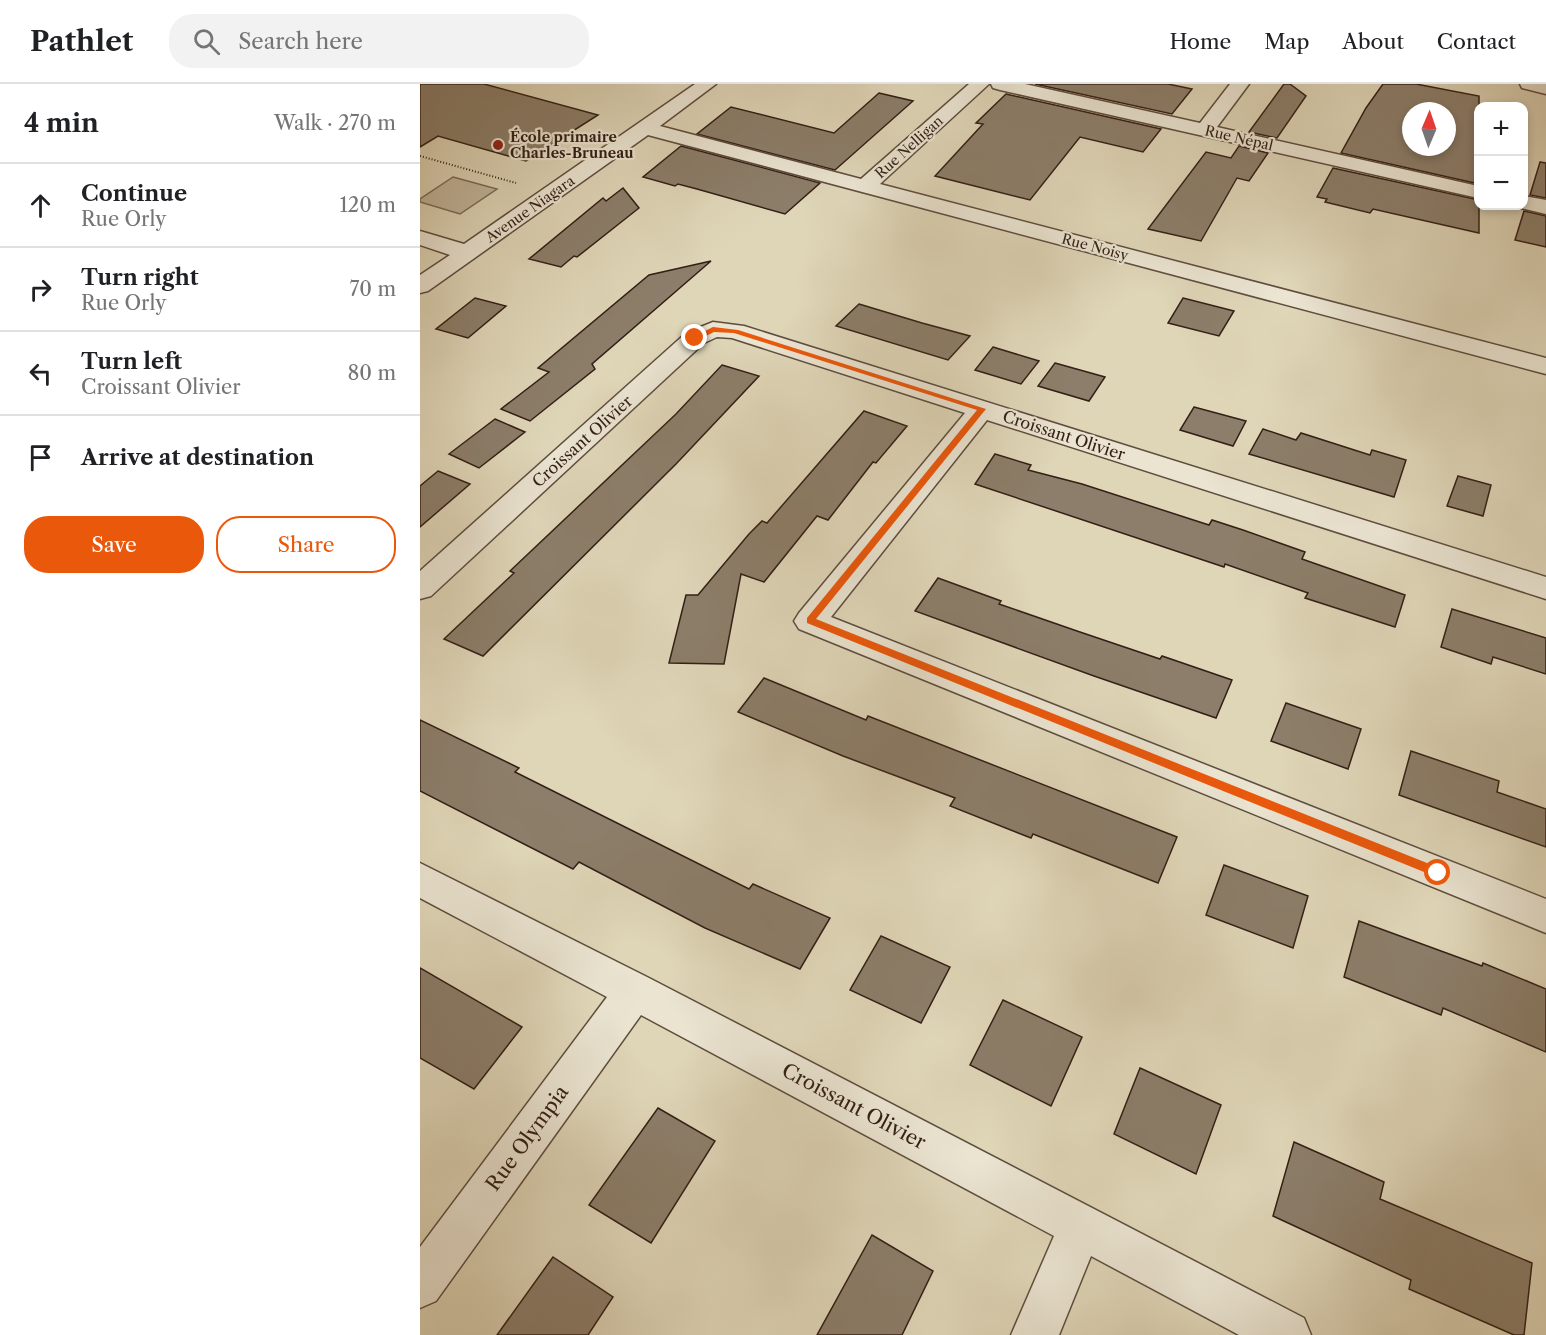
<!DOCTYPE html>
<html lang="en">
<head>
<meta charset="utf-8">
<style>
	:root { --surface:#fff; --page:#f2f2f2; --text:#202124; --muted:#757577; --line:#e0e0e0; --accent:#ea580c }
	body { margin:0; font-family:"Libre Caslon Text",serif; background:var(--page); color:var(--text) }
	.controls { position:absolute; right:18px; top:18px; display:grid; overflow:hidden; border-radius:12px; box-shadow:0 3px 9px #0003 }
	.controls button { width:54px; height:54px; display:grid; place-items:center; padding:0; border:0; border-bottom:2px solid var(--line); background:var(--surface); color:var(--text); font:30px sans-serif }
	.compass { position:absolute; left:982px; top:18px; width:54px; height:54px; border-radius:50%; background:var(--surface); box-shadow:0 3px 9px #0003; rotate:2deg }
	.stop { position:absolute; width:18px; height:18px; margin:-14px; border:4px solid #ea580c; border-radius:50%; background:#fff }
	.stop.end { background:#ea580c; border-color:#fff; box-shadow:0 2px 6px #0008 }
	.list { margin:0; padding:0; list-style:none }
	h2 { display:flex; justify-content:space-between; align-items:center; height:78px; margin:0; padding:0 24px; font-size:26px }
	h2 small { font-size:20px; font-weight:400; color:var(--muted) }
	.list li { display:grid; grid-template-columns:39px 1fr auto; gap:18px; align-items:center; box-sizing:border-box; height:84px; padding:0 24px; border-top:2px solid var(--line) }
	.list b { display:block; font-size:22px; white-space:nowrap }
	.list p { margin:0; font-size:20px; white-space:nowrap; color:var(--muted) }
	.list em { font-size:20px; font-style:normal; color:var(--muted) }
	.actions { display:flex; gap:12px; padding:18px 24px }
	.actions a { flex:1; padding:14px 0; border:2px solid var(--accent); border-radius:24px; text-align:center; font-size:21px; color:var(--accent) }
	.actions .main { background:var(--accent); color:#fff }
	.icon { flex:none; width:33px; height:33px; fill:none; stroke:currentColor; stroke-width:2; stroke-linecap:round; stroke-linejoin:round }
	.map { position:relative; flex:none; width:1126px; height:1251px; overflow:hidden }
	header { display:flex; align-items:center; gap:36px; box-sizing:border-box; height:84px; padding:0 30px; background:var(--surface); border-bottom:2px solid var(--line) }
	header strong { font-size:28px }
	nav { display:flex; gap:33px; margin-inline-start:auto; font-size:21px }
	.search { width:420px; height:54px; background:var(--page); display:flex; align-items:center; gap:15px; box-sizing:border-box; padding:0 21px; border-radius:24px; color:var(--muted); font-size:22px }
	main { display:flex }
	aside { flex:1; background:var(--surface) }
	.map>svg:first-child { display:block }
</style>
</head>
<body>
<header>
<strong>Pathlet</strong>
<div class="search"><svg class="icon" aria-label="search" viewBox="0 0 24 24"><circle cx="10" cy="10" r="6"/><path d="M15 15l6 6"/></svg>Search here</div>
<nav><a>Home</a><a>Map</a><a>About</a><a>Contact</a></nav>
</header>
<main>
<aside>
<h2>4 min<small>Walk · 270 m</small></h2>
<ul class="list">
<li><svg class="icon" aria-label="ahead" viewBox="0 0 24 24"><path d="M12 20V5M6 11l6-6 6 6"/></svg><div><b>Continue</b><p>Rue Orly</p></div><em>120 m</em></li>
<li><svg class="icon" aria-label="right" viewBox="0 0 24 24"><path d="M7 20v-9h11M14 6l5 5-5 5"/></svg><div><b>Turn right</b><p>Rue Orly</p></div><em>70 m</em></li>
<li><svg class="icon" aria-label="left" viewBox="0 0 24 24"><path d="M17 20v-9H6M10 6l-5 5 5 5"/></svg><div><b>Turn left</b><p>Croissant Olivier</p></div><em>80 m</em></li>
<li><svg class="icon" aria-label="arrive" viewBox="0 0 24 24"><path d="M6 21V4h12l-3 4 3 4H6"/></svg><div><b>Arrive at destination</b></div></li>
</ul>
<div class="actions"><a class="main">Save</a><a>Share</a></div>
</aside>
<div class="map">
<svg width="1126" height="1251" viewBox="0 0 1126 1251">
	<rect width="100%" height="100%" fill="#dfd6b8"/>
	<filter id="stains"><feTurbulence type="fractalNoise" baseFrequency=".00333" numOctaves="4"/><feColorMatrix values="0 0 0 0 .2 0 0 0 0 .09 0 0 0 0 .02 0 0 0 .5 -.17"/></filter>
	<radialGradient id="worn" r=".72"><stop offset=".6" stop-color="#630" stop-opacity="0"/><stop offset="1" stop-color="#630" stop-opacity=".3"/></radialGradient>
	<polygon fill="#c2b79c" stroke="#7a6b59" stroke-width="1.5" points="33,93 77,105 40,130 0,118 0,115"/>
	<g fill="#8c7e6a" stroke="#331f16" stroke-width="1.5" fill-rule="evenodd">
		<polygon points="0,0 64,0 178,31 106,77 18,52 0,63"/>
		<polygon points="615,0 748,0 772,5 752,30"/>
		<polygon points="864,0 870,0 886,12 857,54 829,48"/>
		<path d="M 963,0 L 996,0 L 1059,12 L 1059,100 L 921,69 L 946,24 ZM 991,27 L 1027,27 L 1027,63 L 991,63 Z"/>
		<polygon points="459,9 493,17 415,86 277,50 311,23 414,49"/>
		<polygon points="586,10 741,45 723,68 660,53 610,116 515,92 563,40 556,39"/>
		<polygon points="261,62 400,99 365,130 277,105 258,100 255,102 223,93"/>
		<polygon points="819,62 848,69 829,97 817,94 781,157 728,145 786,68 811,74"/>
		<polygon points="1120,78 1126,79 1126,114 1110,111"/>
		<polygon points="913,84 1059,116 1059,149 953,125 950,129 905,118 907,115 897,113"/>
		<polygon points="203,104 219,124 157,173 154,172 141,183 109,175 183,114 186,117"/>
		<polygon points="1104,127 1126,132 1126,163 1095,156"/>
		<polygon points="291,177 172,280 175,285 110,337 81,325 129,288 118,284 229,191"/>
		<polygon points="55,214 86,222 48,254 16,245"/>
		<polygon points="763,214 814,227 799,252 748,239"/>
		<polygon points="439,220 502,239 550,252 528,276 416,242"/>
		<polygon points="573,263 619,277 601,300 555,286"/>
		<polygon points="635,279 685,293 669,317 618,302"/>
		<polygon points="302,281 339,292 256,380 63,572 24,555 94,489 90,487 256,330"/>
		<polygon points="774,323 826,337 813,362 760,346"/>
		<polygon points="444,327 487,342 456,379 453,378 408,436 397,432 344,498 321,490 304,580 249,579 266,511 278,511 329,450 342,437 347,439"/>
		<polygon points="75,335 105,348 59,384 29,370"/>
		<polygon points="843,345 876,356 881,349 950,371 952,366 986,376 974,413 829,370"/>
		<polygon points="575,370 611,381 608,386 662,400 789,441 792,436 823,446 885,468 882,475 985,511 975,543 885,514 888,509 805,480 804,483 555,400"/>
		<polygon points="18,387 50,400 0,443 0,402"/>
		<polygon points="1038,392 1071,401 1063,432 1027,422"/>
		<polygon points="518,494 581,517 579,520 657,547 740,575 742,572 812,596 796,634 674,592 495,527"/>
		<polygon points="1032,525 1126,554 1126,590 1073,573 1071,580 1021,563"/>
		<polygon points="344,594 446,636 448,632 757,753 738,799 613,750 611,754 530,722 535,714 423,672 318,628"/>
		<polygon points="866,619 941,645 928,685 851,657"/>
		<polygon points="0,636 99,684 95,688 329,805 333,800 410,834 380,885 285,844 159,778 153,785 0,707"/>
		<polygon points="991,667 1079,697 1077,708 1126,725 1126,763 979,711"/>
		<polygon points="804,781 888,812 873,864 786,831"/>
		<polygon points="939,837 1062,882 1063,879 1126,905 1126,968 1023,924 1021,931 924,893"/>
		<polygon points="461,852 530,883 501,939 430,906"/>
		<polygon points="0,884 102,943 54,1005 0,974"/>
		<polygon points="583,916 662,953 631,1022 550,981"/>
		<polygon points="720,984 801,1021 776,1090 694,1050"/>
		<polygon points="238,1024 295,1057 231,1159 169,1121"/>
		<polygon points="874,1058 964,1098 960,1115 1112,1179 1104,1251 1094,1251 989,1205 991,1196 853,1132"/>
		<polygon points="452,1151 513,1187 482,1251 397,1251"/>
		<polygon points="133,1173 193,1213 168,1251 77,1251"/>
	</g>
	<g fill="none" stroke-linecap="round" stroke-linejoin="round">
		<defs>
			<g id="minor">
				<polygon points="275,0 296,0 240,42 441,95 549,0 569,0 460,100 1126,274 1126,290 228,51 8,207 0,209 0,191 30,171 0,161 0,147 44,160"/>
				<polygon points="571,0 605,0 780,39 810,0 829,0 797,43 1058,102 1058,114 580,6 573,4"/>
				<polygon points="1100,0 1126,0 1126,10 1102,4"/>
				<polygon points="1104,112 1126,116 1126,130 1096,123 1104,122"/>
				<polygon points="293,238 324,242 1126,493 1126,515 567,336 411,533 1126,815 1126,849 379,545 374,537 379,529 545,329 312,254 297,253 284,259 11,512 0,515 0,487 266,249"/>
				<polygon points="0,779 229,894 884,1234 891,1251 819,1251 671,1172 639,1251 591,1251 634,1152 221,931 16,1217 0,1224 0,1163 187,913 0,814"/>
			</g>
		</defs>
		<use href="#minor" stroke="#5e4d3e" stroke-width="3"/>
		<polyline stroke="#331f16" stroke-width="2" stroke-dasharray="1 2" stroke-linecap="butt" points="0,72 96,99"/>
		<use href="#minor" fill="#eae4d1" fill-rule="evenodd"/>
	</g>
	<polygon fill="#ea580c" points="293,243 318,246 566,325 396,535 1022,785 1022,792 1014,792 387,539 387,534 557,326 314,249 294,248 278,256 271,254"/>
	<circle fill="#8f2418" stroke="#eae4d1" stroke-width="2" cx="78" cy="61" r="6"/>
	<g text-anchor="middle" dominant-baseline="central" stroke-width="4.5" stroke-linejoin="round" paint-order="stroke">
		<g font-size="14" font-weight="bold" fill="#331f16" stroke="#eae4d1" text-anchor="start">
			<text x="90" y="53">École primaire<tspan x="90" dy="16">Charles-Bruneau</tspan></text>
		</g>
		<g font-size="14" fill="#331f16" stroke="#eae4d1">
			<text transform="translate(819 54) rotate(13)">Rue Népal</text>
			<text transform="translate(489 63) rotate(-42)">Rue Nelligan</text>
			<text transform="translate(110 125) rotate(-35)">Avenue Niagara</text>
			<text transform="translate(675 163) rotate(15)">Rue Noisy</text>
		</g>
		<g font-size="16" fill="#331f16" stroke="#eae4d1">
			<text transform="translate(644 351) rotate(18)">Croissant Olivier</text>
			<text transform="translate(162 357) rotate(-42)">Croissant Olivier</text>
		</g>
		<g font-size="20" fill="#331f16" stroke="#eae4d1">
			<text transform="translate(434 1022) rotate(28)">Croissant Olivier</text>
			<text transform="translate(107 1054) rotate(-54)">Rue Olympia</text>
		</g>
	</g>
	<rect width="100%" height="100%" filter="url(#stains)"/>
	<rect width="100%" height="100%" fill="url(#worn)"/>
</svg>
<div class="controls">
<button>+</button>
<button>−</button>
</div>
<svg class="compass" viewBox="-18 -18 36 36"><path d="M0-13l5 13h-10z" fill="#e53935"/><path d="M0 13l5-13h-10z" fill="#757577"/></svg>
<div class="stop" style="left:1018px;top:789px"></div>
<div class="stop end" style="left:275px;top:254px"></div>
</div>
</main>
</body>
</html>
